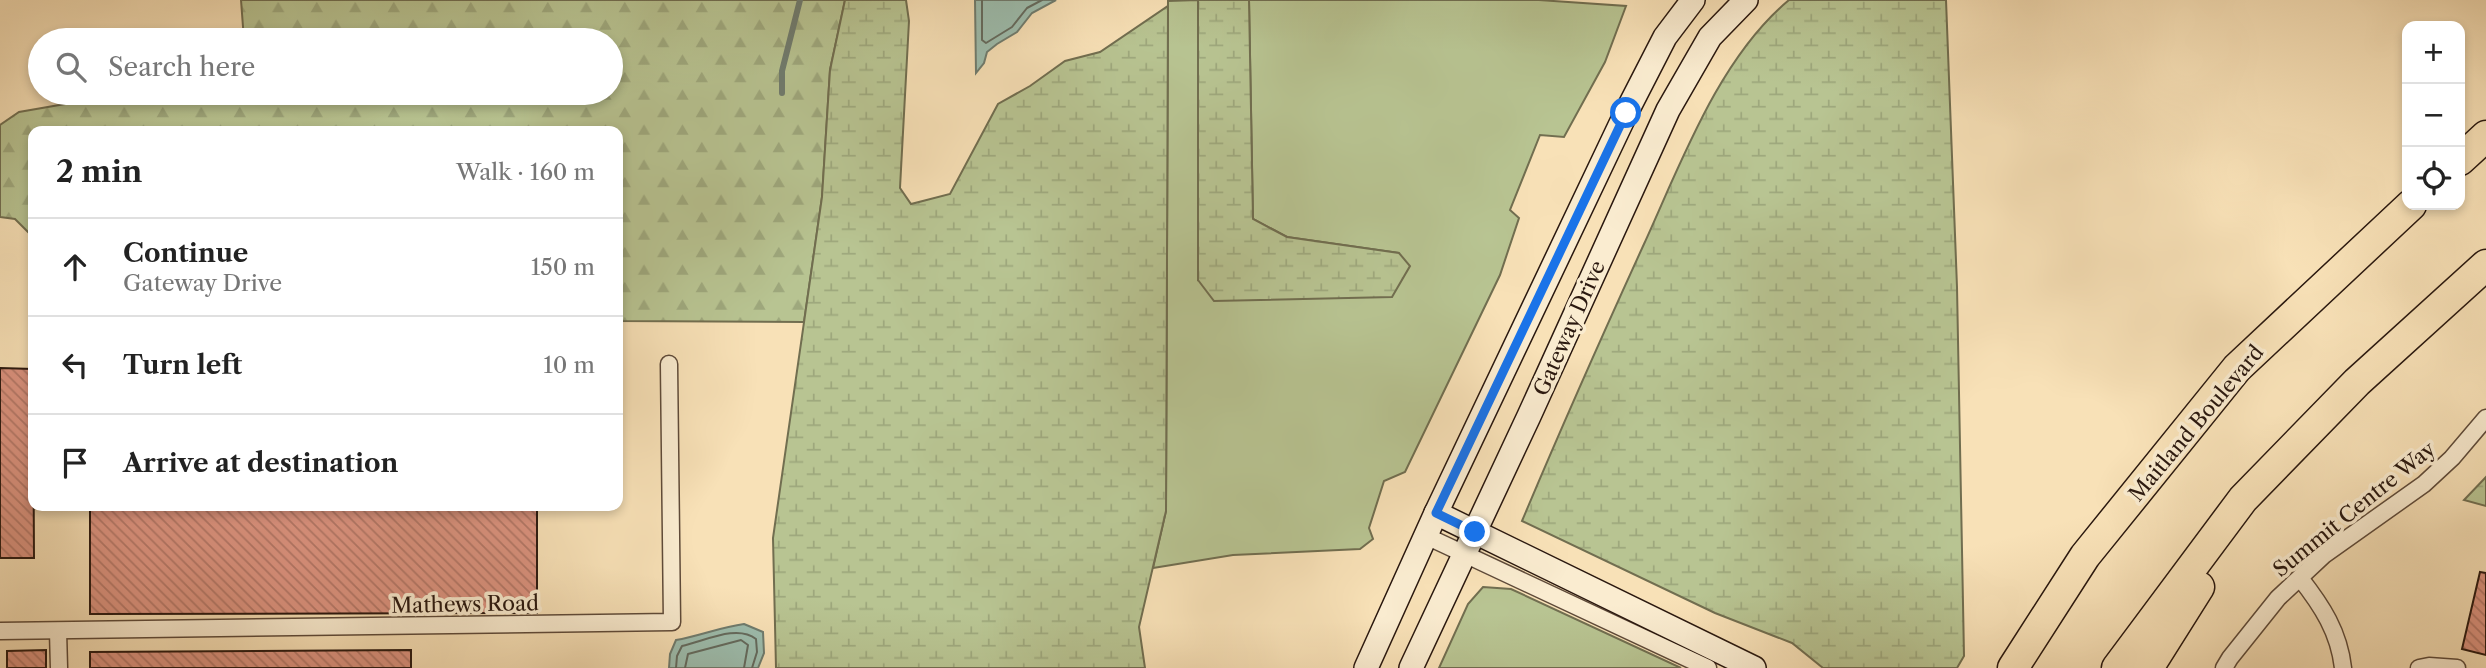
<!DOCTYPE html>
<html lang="en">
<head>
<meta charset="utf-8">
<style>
	:root { --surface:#fff; --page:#f2f2f2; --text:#222; --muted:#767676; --line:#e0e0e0 }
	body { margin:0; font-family:"Libre Caslon Text",serif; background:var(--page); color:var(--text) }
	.controls { position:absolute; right:21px; top:21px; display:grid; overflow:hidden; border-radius:14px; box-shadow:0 4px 10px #0003 }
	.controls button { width:63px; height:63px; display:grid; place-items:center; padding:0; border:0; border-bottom:2px solid var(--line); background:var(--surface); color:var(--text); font:35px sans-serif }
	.stop { position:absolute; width:21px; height:21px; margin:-16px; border:5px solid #1a73e8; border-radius:50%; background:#fff }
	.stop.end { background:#1a73e8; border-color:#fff; box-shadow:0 2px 7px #0008 }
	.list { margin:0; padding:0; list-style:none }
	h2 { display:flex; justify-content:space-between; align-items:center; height:91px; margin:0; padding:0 28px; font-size:30px }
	h2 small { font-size:23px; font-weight:400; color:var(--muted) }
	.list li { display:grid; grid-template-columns:46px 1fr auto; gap:21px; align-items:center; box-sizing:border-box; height:98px; padding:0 28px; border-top:2px solid var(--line) }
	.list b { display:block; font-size:26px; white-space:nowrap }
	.list p { margin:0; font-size:23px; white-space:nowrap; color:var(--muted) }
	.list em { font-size:23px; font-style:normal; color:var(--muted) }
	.icon { flex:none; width:38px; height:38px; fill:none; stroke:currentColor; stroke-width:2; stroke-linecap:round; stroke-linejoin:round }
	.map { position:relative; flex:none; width:2486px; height:668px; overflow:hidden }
	.search { position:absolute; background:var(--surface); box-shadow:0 4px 10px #0003; left:28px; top:28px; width:595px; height:77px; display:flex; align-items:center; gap:18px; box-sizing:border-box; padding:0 24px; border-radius:38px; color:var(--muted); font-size:26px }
	.panel { position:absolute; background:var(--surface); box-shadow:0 4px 10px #0003; left:28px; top:126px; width:595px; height:385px; border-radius:14px }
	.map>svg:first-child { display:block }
</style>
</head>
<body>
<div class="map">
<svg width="2486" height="668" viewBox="0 0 2486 668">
	<defs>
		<pattern id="forest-firs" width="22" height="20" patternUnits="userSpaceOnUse" patternTransform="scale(1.75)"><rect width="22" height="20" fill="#b8c492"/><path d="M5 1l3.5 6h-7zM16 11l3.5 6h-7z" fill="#9ea87d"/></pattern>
		<pattern id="wetland-marsh" width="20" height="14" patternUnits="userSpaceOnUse" patternTransform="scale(1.75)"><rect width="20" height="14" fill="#b8c492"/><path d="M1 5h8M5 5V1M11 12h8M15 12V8" fill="none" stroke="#9ea87d"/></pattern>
		<pattern id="building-back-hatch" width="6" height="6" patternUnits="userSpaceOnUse" patternTransform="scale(1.75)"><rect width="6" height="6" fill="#dc9380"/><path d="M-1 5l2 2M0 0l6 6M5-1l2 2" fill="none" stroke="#b37767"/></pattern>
	</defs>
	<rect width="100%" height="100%" fill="#f8e1b7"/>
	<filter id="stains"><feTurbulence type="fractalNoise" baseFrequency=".00286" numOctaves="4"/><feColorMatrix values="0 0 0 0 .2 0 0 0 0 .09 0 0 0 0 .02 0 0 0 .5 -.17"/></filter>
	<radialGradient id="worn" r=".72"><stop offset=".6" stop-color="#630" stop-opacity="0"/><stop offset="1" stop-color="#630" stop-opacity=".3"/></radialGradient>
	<g fill="#b8c492" stroke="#716e50" stroke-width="2">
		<polygon points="1198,0 1198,280 1399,253 1287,237 1253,219 1249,0 1539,0 1626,6 1605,62 1564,137 1540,135 1510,210 1519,218 1500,275 1405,472 1384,481 1369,528 1373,539 1360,549 1233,555 1153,568 1166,511 1168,1"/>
		<polygon points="1483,587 1511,589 1681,668 1439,668 1468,604"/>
	</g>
	<polygon fill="url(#forest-firs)" stroke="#716e50" stroke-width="2" points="241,0 845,0 830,70 822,197 804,322 618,321 618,131 33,131 33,242 32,236 15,219 0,217 0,125 19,112 117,95 228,99 234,93 611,93 611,40 244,40"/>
	<g fill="url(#wetland-marsh)" stroke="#716e50" stroke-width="2">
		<polygon points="845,0 906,0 909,21 900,188 911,204 950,194 998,104 1030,86 1065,61 1100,52 1168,6 1166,511 1139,627 1145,668 776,668 773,538 822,197 830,70"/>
		<polygon points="1198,0 1249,0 1253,219 1287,237 1399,253 1410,266 1392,297 1214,301 1198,280"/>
		<path d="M 1789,0 L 1946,0 L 1957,287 L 1964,656 L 1957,668 L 1823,668 L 1792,643 L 1715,613 L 1522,521 C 1561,428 1602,336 1644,244 C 1681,163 1719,58 1789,0 Z"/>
		<polygon points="2486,477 2486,506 2464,500"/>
	</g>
	<g fill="#9dbeaf" stroke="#6f7c6f" stroke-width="2">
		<polygon points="975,0 1056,0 1032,13 1017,32 997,44 987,52 984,63 976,73"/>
		<path d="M 744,624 L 763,632 L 764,653 L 758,668 L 669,668 L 670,654 L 676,640 C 699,636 721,627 744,624 Z"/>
	</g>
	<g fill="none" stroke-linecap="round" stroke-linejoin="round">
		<g stroke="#646b5f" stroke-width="2">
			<polyline points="982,0 982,40 986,43 1012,27 1027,8 1042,0"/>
			<path d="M 676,668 L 677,656 L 682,646 C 705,641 737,624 756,639 L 757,652 L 752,668"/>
			<polyline points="685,668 688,654 741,640 748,645 744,668"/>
		</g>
		<polyline stroke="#6f7c6f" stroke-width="6" points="782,93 782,71 800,0"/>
	</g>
	<g fill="url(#building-back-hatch)" stroke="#2a180f" stroke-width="2">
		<polygon points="0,368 33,369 34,558 0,558"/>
		<polygon points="90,506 537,506 537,613 90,614"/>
		<polygon points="2480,572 2486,573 2486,655 2462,649"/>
		<polygon points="46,650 46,668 7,668 7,651"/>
		<polygon points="411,650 411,668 90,668 90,652"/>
	</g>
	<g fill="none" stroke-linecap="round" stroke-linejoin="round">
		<defs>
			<g id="street">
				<polyline points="1426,536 1708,668"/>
				<path d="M 2300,578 C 2322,606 2339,632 2343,668"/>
				<polyline points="0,631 672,622 669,364"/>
				<polyline points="58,631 59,668"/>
				<polyline points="2224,668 2230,658 2278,598 2324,555 2424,484 2452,458 2486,418"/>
				<polyline points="2419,668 2429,666 2457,668"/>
			</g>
			<g id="secondary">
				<polyline points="1436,513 1754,668"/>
				<polyline points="1366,668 1436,513 1626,113 1665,37 1693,0"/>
				<polyline points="1411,668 1529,416 1668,110 1710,37 1746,0"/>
			</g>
			<g id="highway">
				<polyline points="2460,160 2486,136"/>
				<polyline points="2013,668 2085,556 2237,368 2411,205"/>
				<polyline points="2117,668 2243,499 2357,382 2486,265"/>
				<polyline points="2148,668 2199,587"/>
			</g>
		</defs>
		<use href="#street" stroke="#5e4a39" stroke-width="19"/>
		<use href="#secondary" stroke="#2a180f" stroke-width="26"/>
		<use href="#highway" stroke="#2a180f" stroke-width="33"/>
		<use href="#street" stroke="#faecd0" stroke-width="16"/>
		<use href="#secondary" stroke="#faecd0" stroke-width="23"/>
		<use href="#highway" stroke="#f8e1b7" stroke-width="30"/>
	</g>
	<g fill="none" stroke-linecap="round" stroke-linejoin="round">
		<polyline stroke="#1a73e8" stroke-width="9" points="1475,532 1436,513 1626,113"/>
	</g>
	<g text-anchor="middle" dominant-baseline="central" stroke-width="7" stroke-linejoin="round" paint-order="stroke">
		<g font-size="21" fill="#2a180f" stroke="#faecd0">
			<text transform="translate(1569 328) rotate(-66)">Gateway Drive</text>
			<text transform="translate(2196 423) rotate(-50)">Maitland Boulevard</text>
			<text transform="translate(2354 509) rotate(-39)">Summit Centre Way</text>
			<text transform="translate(465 604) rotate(-1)">Mathews Road</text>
		</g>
	</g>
	<rect width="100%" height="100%" filter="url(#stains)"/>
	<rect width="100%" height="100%" fill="url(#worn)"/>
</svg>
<div class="controls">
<button>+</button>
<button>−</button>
<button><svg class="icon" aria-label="locate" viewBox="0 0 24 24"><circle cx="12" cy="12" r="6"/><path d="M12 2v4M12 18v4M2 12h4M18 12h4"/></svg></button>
</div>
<div class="stop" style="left:1626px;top:113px"></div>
<div class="stop end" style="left:1475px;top:532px"></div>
<div class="search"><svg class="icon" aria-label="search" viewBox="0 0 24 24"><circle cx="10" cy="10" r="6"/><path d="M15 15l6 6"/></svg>Search here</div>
<section class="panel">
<h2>2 min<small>Walk · 160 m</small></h2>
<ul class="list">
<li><svg class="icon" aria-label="ahead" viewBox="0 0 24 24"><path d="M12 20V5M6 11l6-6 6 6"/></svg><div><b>Continue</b><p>Gateway Drive</p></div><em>150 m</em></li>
<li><svg class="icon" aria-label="left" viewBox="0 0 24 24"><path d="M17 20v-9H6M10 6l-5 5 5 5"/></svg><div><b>Turn left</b></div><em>10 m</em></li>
<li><svg class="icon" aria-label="arrive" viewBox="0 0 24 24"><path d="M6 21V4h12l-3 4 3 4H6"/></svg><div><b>Arrive at destination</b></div></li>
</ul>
</section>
</div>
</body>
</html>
